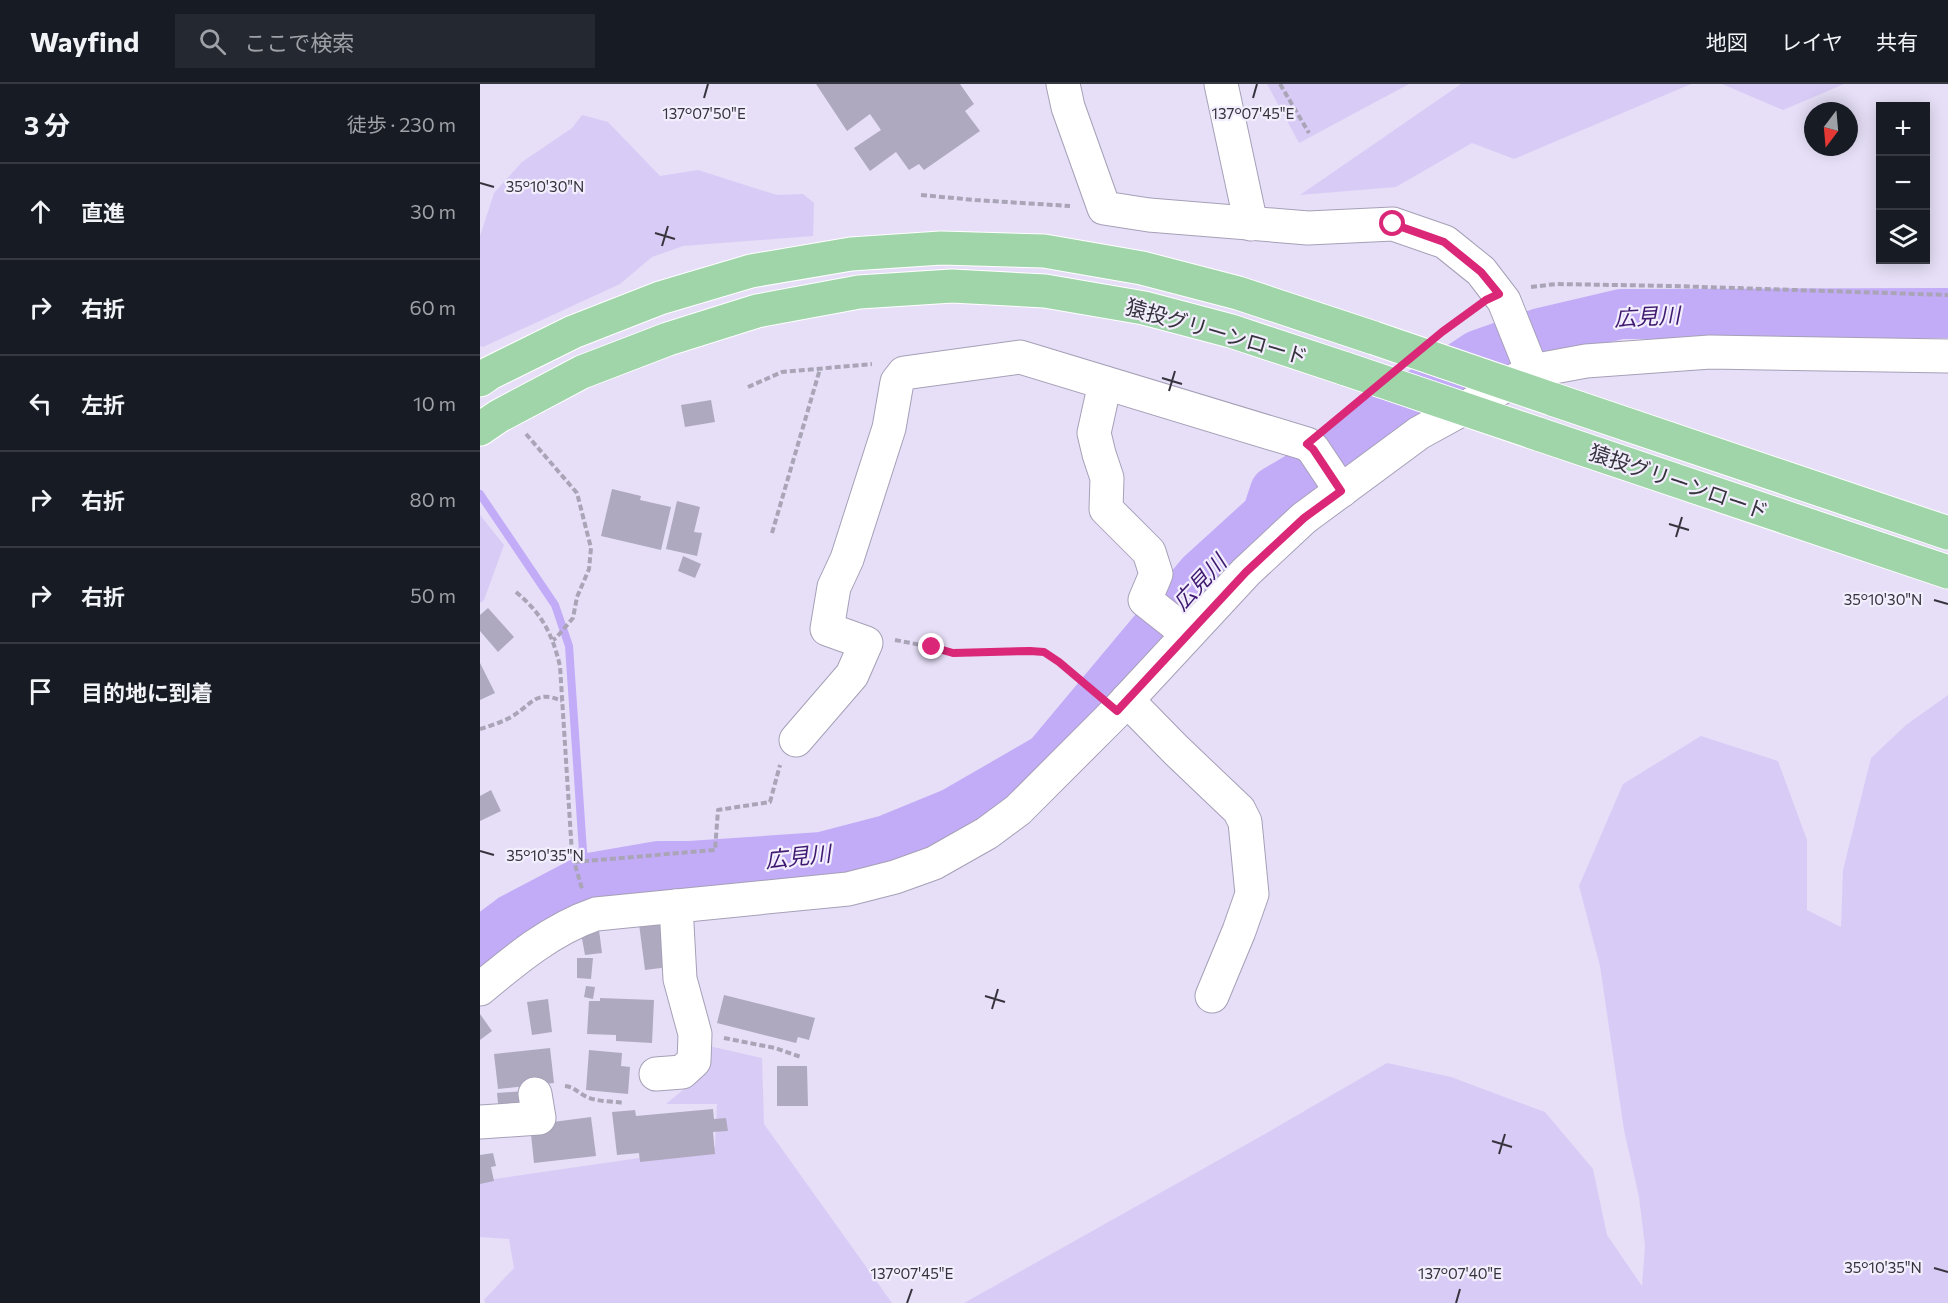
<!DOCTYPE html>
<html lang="ja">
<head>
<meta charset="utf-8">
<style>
	:root { --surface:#171b24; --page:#242831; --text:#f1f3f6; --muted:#9ea1a6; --line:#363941 }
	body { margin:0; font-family:Commissioner,"Noto Sans JP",sans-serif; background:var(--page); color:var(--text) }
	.controls { position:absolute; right:18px; top:18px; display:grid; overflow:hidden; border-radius:0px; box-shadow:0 3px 15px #0003 }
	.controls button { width:54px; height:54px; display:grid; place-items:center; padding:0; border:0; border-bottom:2px solid var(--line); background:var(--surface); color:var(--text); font:30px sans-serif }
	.compass { position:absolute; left:1324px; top:18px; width:54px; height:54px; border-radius:50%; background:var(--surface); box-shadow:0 3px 15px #0003; rotate:196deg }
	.stop { position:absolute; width:18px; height:18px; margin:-14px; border:4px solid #db2777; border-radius:50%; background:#fff }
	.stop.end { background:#db2777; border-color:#fff; box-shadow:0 2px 6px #0008 }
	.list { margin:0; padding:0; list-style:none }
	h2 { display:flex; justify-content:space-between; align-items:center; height:78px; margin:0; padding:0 24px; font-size:26px }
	h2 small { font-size:20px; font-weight:400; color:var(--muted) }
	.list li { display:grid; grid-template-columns:39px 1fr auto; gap:18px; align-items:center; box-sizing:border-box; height:96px; padding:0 24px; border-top:2px solid var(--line) }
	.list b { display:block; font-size:22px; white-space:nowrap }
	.list em { font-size:20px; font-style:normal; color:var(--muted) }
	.icon { flex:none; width:33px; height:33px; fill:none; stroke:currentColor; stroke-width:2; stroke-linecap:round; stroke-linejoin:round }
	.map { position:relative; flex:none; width:1468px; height:1219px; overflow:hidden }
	header { display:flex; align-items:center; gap:36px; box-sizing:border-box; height:84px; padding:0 30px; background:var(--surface); border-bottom:2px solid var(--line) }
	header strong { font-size:28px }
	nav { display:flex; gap:33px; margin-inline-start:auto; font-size:21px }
	.search { width:420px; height:54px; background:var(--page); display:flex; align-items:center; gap:15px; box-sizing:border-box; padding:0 21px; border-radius:0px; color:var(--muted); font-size:22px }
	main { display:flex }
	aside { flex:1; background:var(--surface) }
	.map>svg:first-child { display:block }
</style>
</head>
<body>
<header>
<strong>Wayfind</strong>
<div class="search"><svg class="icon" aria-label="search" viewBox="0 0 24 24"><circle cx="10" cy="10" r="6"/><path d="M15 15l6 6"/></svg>ここで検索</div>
<nav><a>地図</a><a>レイヤ</a><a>共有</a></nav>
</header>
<main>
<aside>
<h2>3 分<small>徒歩 · 230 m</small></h2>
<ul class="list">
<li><svg class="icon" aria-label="ahead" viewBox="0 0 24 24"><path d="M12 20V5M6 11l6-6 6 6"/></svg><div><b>直進</b></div><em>30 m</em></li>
<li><svg class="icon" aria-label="right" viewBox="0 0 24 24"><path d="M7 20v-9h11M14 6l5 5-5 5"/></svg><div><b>右折</b></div><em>60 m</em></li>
<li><svg class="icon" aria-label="left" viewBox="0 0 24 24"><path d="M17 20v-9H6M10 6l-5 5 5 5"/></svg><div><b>左折</b></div><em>10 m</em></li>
<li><svg class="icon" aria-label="right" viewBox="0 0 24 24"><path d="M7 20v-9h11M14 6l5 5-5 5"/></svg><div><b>右折</b></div><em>80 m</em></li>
<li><svg class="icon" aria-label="right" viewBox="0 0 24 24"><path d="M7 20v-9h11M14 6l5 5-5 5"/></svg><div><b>右折</b></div><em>50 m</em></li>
<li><svg class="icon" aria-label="arrive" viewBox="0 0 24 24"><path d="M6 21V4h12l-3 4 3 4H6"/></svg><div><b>目的地に到着</b></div></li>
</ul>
</aside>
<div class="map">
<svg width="1468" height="1219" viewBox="0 0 1468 1219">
	<rect width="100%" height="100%" fill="#e6dff7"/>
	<g fill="#d8ccf6">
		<polygon points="787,0 929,0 819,59"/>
		<polygon points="981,0 1211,0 1034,75 992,59 916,103 820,111"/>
		<polygon points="1242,0 1364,0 1303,26"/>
		<polygon points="102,31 128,38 180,92 218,86 297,111 323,110 334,119 333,152 203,162 172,173 140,200 3,263 0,262 0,152 14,109 42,78 92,44"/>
		<polygon points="0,431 24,461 4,516 0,519"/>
		<polygon points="1468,611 1468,1219 484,1219 785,1050 907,979 971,993 1065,1028 1113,1085 1127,1151 1162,1202 1165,1162 1159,1113 1144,1046 1120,882 1099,802 1143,700 1221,652 1298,677 1327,756 1327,826 1361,843 1363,786 1391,674 1426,641"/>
		<polygon points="229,962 282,974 284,1040 412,1219 5,1219 4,1216 34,1184 29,1155 0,1153 0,1097 235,1063 237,1020 186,1020 209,1001"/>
	</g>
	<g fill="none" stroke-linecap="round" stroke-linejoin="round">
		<polyline stroke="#c2abf7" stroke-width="8" points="0,410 75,521 89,562 103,767 110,794"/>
		<polyline stroke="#c2abf7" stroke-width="50" points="0,859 32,835 110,794 179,782 210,782 342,773 407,756 473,729 568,674 721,491 787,431 795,407 829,387 873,354 998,271 1060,249 1141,230 1468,229"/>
	</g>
	<g fill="#afa9c0">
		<polygon points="336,0 480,0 494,20 485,27 500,47 444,86 439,80 429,86 416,68 390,87 374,64 401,46 390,30 367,47"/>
		<polygon points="231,316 235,338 205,343 201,321"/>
		<polygon points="132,405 161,412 160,416 191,423 181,466 121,452"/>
		<polygon points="197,417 220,423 214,448 222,449 217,472 186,465"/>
		<polygon points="203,472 221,480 215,494 198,487"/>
		<polygon points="8,524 34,553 18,568 0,547 0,531"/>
		<polygon points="0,579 15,609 0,616"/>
		<polygon points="11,706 21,727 0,737 0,712"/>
		<polygon points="183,836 189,883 165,886 159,840"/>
		<polygon points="119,846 122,869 105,871 101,849"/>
		<polygon points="97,874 113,874 111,895 97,894"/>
		<polygon points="106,902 115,903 113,915 104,913"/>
		<polygon points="244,911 335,934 329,956 318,953 316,959 237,939"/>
		<polygon points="120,914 174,916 172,959 136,957 136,951 107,950 109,917 120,917"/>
		<polygon points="68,915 72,948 52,951 47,918"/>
		<polygon points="0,930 12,947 0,956"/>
		<polygon points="70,964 74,999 18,1005 14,970"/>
		<polygon points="109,966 142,969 141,982 150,983 148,1010 106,1006"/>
		<polygon points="297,982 327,982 328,1022 297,1022"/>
		<polygon points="45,1007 47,1026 19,1029 17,1009"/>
		<polygon points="233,1025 234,1035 246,1034 248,1047 233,1048 235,1070 160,1078 159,1069 137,1071 132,1028 155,1026 156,1032"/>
		<polygon points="111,1033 116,1072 54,1079 50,1041"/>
		<polygon points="13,1069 16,1082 11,1083 14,1097 0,1100 0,1071"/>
	</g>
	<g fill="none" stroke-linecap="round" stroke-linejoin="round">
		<defs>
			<g id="street">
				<polyline points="583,0 588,23 624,124 669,131 828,144 913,140 965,158 1001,187 1024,217 1052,287"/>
				<polyline points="741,0 771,140"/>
				<polyline points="625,299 614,349 619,370 627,394 626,425 669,468 676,490 665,516 708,550"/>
				<polyline points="647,616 696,666 759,726 765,738 772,810 759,847 732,912"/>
				<polyline points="316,656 372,591 386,559 347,545 354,503 367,475 409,344 417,298 424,289 540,273 827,360 833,365 861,407"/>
				<path d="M 0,905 C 36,875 72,845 116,830 L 368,805 L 415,793 L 454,779 L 507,749 L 538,726 L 637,627 L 766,488 L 824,434 L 939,349 L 1052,287 L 1106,277 L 1230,268 L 1468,272"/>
				<polyline points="176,990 202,988 214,977 215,950 200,895 196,822"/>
				<polyline points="0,1038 59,1034 55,1010"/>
			</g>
			<g id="primary">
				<polyline points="0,296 10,289 93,248 180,214 271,187 371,170 461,164 564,167 662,184 758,209 894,254"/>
				<polyline points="1072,315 1468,449"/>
				<polyline points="0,345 19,332 102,288 188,255 277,227 379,208 472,202 565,207 664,224 751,247 866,285"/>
				<polyline points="1058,350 1468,488"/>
			</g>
		</defs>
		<use href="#street" stroke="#a6a0b7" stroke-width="35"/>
		<use href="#primary" stroke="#fff" stroke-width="35"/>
		<g stroke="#aaa4b7" stroke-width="4" stroke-dasharray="6 3" stroke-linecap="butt">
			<polyline points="800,0 829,49"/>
			<polyline points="441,111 495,116 590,122"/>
			<polyline points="1051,203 1076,200 1193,202 1468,211"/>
			<polyline points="964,247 994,225"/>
			<polyline points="268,303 302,288 392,280"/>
			<polyline points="850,340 875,320"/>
			<polyline points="46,350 97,409 111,464 109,485 97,513 93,534 76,554 73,556"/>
			<polyline points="292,449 340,285"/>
			<path d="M 36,508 C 62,530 72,549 80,582 L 92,770 L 102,805"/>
			<polyline points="415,556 452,563 473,569 550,567 564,569 579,578 614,608"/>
			<path d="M 0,645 C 10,642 22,638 31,633 C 52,621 55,605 82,617"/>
			<polyline points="94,778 235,766 238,726 290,718 300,681"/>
			<polyline points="244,954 295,964 321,973"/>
			<path d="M 85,1002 C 95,1003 98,1009 107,1013 C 118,1018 132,1017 143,1019"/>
		</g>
		<use href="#street" stroke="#fff" stroke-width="33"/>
		<use href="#primary" stroke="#a0d5a9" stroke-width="33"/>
		<defs>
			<g id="primary-bridge">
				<polyline points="894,254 1072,315"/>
				<polyline points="866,285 1058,350"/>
			</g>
		</defs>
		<use href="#primary-bridge" stroke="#fff" stroke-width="35" stroke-linecap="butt"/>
		<use href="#primary-bridge" stroke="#a0d5a9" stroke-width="33"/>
	</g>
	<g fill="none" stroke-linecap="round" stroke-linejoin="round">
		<polyline stroke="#db2777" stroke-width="8" points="452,563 473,569 550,567 564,568 579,578 637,627 766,488 824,434 861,407 833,365 827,360 962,248 1006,216 1019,210 1001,188 964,158 913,140"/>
	</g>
	<path fill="none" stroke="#36333d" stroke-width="2" d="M 224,14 L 228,0M 773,14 L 777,0M 0,99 L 14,103M 175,149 L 195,155M 182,162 L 188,142M 682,294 L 702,300M 689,307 L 695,287M 1189,440 L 1209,446M 1196,453 L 1202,433M 1454,516 L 1468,520M 0,767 L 14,771M 505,912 L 525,918M 512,925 L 518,905M 1012,1057 L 1032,1063M 1019,1070 L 1025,1050M 1454,1184 L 1468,1188M 427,1219 L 432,1205M 976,1219 L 980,1205"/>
	<g text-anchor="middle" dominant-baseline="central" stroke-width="4.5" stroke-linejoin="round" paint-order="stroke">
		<g font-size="21" fill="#36333d" stroke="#f2eefd">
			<text transform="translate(737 247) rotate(16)">猿投グリーンロード</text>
			<text transform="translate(1199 397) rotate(19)">猿投グリーンロード</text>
		</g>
		<g font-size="22" font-style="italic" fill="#3e196f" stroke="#f2eefd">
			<text transform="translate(1167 232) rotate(-3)">広見川</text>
			<text transform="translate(719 498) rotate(-47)">広見川</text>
			<text transform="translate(318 772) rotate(-6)">広見川</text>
		</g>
	</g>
	<g font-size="15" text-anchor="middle" fill="#36333d" stroke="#f2eefd" stroke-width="4.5" stroke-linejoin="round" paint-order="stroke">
		<text x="224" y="35">137°07'50"E</text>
		<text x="773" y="35">137°07'45"E</text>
		<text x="65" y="108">35°10'30"N</text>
		<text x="1403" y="521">35°10'30"N</text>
		<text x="65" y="777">35°10'35"N</text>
		<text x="1403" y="1189">35°10'35"N</text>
		<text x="432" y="1195">137°07'45"E</text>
		<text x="980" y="1195">137°07'40"E</text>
	</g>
</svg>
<div class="controls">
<button>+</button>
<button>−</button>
<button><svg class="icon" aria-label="layers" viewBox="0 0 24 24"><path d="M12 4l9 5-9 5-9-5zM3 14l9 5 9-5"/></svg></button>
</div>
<svg class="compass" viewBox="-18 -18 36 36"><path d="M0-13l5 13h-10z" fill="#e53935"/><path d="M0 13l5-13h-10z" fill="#9ea1a6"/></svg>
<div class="stop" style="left:913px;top:140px"></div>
<div class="stop end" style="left:452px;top:563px"></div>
</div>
</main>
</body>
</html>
